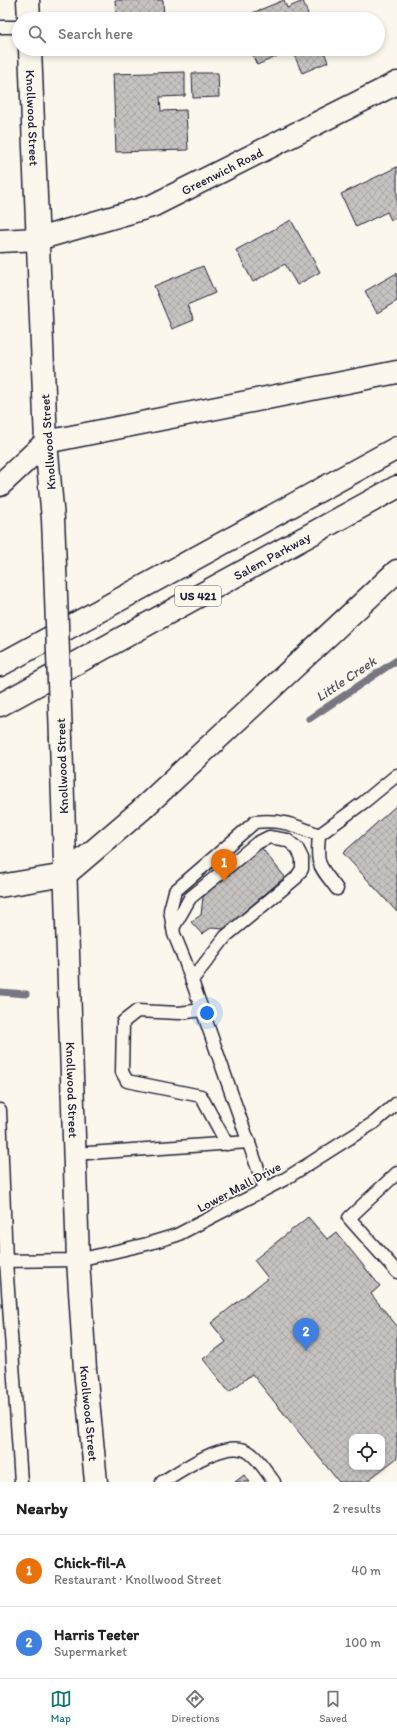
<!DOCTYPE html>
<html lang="en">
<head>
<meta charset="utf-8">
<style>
	:root { --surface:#fff; --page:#f2f2f2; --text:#222; --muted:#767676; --line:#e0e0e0; --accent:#0f766e }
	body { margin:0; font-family:Itim,sans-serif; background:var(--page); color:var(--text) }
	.controls { position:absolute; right:12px; bottom:12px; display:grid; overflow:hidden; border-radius:8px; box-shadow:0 2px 6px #0003 }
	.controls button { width:36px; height:36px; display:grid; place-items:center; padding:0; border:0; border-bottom:1px solid var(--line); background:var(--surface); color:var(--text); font:20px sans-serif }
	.you { position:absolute; left:207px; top:1013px; width:14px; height:14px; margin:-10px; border:3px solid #fff; border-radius:50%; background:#1a73e8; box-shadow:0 0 0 6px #1a73e833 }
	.badge { display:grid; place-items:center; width:26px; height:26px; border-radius:50%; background:var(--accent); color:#fff; font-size:13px; font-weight:700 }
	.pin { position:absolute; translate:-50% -33px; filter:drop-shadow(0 1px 2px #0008) }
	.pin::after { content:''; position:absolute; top:21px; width:14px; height:12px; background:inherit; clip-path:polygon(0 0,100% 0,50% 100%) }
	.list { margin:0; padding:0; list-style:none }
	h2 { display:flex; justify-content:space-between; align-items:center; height:52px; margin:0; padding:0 16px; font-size:17px }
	h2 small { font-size:13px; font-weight:400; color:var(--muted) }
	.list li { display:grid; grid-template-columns:26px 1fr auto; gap:12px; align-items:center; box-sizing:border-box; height:72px; padding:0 16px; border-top:1px solid var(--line) }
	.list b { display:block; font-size:15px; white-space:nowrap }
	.list p { margin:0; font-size:13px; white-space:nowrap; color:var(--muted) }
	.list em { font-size:13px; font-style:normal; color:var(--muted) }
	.icon { flex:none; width:22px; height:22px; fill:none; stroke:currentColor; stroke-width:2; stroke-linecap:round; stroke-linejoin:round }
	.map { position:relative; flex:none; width:397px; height:1482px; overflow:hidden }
	.search { position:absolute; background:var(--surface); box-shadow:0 2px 6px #0003; left:12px; right:12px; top:12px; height:44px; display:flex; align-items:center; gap:10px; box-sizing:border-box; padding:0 14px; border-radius:22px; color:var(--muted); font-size:15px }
	.sheet { height:196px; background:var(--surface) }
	nav { display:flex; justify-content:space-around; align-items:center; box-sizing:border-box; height:56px; border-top:1px solid var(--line); background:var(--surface); font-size:11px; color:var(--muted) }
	nav a { display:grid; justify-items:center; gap:2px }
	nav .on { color:var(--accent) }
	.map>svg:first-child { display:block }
</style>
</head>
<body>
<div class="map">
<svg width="397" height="1482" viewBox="0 0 397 1482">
	<defs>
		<pattern id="building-cross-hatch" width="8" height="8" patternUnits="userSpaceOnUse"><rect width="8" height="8" fill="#c6c2c0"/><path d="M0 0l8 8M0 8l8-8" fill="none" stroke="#aaa6a6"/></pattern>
	</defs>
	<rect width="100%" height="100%" fill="#fbf7ec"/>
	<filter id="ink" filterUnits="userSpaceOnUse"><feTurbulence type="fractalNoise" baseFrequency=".025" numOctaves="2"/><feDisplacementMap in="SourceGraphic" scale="8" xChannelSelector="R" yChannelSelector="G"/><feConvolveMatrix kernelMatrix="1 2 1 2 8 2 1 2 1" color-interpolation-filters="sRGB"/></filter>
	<g filter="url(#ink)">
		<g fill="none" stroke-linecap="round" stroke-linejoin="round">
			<g stroke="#787681" stroke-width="7">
				<polyline points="309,719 397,660"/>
				<polyline points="0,992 26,994"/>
			</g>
		</g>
		<g fill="url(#building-cross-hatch)" stroke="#22223b" fill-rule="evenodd">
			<polygon points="115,0 163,0 164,17 152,17 152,19 116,19"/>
			<polygon points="284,0 287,8 303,1 310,19 252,19 250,14"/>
			<polygon points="116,49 153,49 153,50 117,51"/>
			<polygon points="250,49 323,49 328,62 302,73 292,50 257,65"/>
			<polygon points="185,72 185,96 160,97 161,111 186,110 188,150 116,152 113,74"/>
			<polygon points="192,73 218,73 219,97 193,98"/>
			<polygon points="397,167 397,217 391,220 387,212 356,227 341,194"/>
			<polygon points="291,220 320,272 297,285 285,264 253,282 236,250"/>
			<polygon points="203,266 215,293 187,305 194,320 172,329 154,286"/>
			<polygon points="397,273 397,301 377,313 365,291"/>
			<polygon points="397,805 397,912 343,853"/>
			<polygon points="260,846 285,877 224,929 211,928 202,934 191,922 201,915 203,897"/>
			<path d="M 308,1217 L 327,1239 L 336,1232 L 380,1286 L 371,1294 L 397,1326 L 397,1458 L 366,1482 L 339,1482 L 252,1374 L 229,1392 L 203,1359 L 226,1342 L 211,1323 L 268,1278 L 254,1260 ZM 352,1437 L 382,1437 L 382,1467 L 352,1467 Z"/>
			<polygon points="244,1475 250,1482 235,1482"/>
		</g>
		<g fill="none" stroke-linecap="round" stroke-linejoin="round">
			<defs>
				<g id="lane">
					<polyline points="0,27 19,27"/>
					<path d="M 337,889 C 319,865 316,866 319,835 L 364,802 L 397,775"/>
					<polyline points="173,928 190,898 257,843 269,837 287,840 297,848 302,858 302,869 296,878 226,936 192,980"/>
					<polyline points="202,1010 179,1013 137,1011 123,1022 122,1072 127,1081 201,1096 227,1144"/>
					<polyline points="0,1110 6,1261 21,1482"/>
					<polyline points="74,1154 249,1142"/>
					<polyline points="397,1173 349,1218 397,1272"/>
					<path d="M 265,1189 L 185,961 L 174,934 L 170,910 L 175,891 L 255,822 C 281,819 295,825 319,835"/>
					<polyline points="0,1261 78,1260 147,1244 177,1235 285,1179 375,1122 397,1103"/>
					<path d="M 162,1482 C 181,1471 229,1436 250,1453 C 260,1460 267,1473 274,1482"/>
				</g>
				<g id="street">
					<path id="s1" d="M 0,241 L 38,239 L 152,206 L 397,83"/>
				</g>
				<g id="secondary">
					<polyline points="28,0 29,19"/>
					<path id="s2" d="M 30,49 L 46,442"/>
				</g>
				<g id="primary">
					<polyline points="46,442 53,519 55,567"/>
					<path id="s3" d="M 61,739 L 78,1260 L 85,1369 L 96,1482"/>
				</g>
				<g id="highway">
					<polyline points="0,485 46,442 397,372"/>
					<polyline points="0,665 397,448"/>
					<path id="s4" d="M 0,705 L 397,487"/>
					<polyline points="0,886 65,875 140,811 397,571"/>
				</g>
			</defs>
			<use href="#lane" stroke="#22223b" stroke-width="15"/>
			<use href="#street" stroke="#22223b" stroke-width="25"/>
			<use href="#secondary" stroke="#22223b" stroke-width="25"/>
			<use href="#primary" stroke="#22223b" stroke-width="25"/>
			<use href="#highway" stroke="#22223b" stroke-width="25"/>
			<use href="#lane" stroke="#fbf7ec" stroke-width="12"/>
			<use href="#street" stroke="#fbf7ec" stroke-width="22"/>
			<use href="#secondary" stroke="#fbf7ec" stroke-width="22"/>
			<use href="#primary" stroke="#fbf7ec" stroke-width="22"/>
			<use href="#highway" stroke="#fbf7ec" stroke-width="22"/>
			<defs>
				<polyline id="primary-bridge" points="55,567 61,739"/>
			</defs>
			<use href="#primary-bridge" stroke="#22223b" stroke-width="25" stroke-linecap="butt"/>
			<use href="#primary-bridge" stroke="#fbf7ec" stroke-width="22"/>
		</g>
	</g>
	<g text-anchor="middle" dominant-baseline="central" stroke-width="3.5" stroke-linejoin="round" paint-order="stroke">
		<rect fill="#fbf7ec" stroke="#636270" stroke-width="1" x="175" y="586" width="46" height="20" rx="3"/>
		<g font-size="12" font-weight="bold" fill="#22223b">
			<text x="198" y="596">US 421</text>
		</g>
		<g font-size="13" fill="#22223b" stroke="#fbf7ec">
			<text stroke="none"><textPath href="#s2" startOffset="69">Knollwood Street</textPath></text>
			<text stroke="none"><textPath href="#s1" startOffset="235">Greenwich Road</textPath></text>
			<text transform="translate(48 442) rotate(-94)">Knollwood Street</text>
			<text stroke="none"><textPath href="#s4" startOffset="310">Salem Parkway</textPath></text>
			<text transform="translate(62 766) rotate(-92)">Knollwood Street</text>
			<text stroke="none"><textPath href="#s3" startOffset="351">Knollwood Street</textPath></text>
			<text transform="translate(239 1187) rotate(-28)">Lower Mall Drive</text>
			<text stroke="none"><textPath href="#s3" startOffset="675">Knollwood Street</textPath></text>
		</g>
		<g font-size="14" font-style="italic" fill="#545364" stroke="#fbf7ec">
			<text transform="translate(346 679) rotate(-34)">Little Creek</text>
		</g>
	</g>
</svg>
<div class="controls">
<button><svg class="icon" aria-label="locate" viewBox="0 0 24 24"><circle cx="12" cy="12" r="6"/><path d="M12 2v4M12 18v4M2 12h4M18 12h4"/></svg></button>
</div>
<div class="you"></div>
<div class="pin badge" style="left:224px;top:882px;background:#e8710a">1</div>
<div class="pin badge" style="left:306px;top:1351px;background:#3f7fe0">2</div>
<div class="search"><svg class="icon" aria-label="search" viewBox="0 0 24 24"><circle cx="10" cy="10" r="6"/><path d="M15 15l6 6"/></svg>Search here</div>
</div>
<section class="sheet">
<h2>Nearby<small>2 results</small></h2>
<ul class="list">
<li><span class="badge" style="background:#e8710a">1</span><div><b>Chick-fil-A</b><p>Restaurant · Knollwood Street</p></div><em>40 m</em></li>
<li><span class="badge" style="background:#3f7fe0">2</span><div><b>Harris Teeter</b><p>Supermarket</p></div><em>100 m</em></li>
</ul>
</section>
<nav>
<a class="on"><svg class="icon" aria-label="map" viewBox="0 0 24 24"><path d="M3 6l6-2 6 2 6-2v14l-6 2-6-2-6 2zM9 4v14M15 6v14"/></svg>Map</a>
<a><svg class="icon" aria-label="directions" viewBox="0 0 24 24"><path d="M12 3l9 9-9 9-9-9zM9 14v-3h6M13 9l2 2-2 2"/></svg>Directions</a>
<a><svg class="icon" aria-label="saved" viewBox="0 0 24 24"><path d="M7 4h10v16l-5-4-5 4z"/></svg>Saved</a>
</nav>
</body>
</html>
